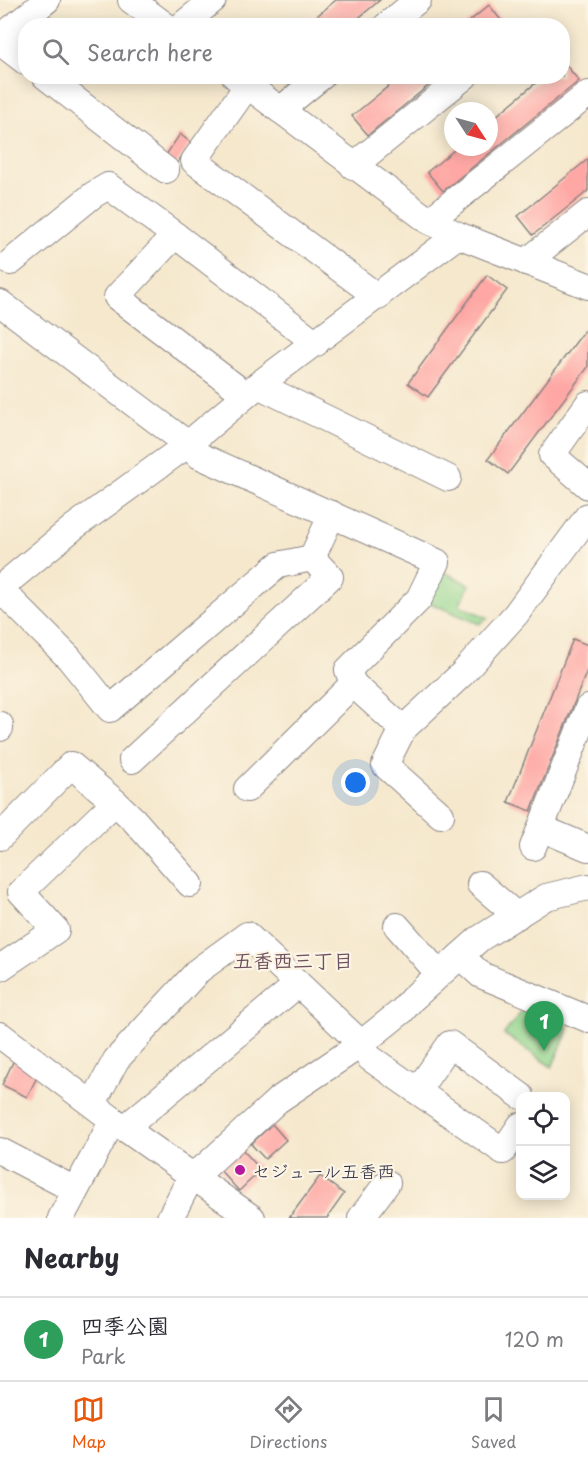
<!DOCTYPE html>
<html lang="en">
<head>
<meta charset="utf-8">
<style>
	:root { --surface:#fff; --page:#f7f7f7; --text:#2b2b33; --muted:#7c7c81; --line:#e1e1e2; --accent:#ea580c }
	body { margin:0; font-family:"Playpen Sans","Klee One",sans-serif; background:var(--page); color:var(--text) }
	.controls { position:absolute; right:18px; bottom:18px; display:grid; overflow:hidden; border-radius:12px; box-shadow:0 3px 15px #0003 }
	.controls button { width:54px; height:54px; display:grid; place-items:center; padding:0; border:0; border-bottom:2px solid var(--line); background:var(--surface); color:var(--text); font:30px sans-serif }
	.compass { position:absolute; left:444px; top:102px; width:54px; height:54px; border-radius:50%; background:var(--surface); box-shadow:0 3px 15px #0003; rotate:126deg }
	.you { position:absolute; left:356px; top:783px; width:21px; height:21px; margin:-15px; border:4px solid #fff; border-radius:50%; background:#1a73e8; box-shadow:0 0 0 9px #1a73e833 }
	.badge { display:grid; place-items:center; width:39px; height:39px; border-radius:50%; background:var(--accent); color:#fff; font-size:20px; font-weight:700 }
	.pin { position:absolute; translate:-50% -50px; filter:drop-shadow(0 2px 3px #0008) }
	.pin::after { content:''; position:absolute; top:32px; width:21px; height:18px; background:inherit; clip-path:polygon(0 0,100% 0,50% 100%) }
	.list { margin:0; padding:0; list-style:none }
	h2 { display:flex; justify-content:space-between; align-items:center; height:78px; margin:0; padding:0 24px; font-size:26px }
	h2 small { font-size:20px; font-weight:400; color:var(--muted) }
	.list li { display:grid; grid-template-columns:39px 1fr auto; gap:18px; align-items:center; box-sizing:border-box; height:84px; padding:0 24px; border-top:2px solid var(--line) }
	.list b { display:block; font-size:22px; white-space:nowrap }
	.list p { margin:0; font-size:20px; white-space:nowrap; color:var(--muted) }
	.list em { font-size:20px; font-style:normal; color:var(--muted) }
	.icon { flex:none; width:33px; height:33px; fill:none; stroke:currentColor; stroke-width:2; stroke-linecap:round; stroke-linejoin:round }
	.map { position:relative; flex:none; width:588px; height:1218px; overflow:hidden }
	.search { position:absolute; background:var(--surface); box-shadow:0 3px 15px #0003; left:18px; right:18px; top:18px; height:66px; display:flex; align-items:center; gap:15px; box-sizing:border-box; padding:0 21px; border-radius:24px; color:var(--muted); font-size:22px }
	.sheet { height:162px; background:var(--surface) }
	nav { display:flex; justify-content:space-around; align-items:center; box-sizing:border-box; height:84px; border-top:2px solid var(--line); background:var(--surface); font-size:16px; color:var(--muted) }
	nav a { display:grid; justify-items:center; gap:3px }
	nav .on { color:var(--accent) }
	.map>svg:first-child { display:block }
</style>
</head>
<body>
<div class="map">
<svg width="588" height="1218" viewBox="0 0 588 1218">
	<rect width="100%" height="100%" fill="#fcf5e5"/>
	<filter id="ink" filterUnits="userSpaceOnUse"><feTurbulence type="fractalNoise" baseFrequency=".0167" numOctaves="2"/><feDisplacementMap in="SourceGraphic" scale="12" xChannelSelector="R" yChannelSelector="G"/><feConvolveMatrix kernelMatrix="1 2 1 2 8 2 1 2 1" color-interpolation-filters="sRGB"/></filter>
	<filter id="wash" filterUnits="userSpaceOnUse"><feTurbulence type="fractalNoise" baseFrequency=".008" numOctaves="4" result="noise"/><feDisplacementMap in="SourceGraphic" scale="24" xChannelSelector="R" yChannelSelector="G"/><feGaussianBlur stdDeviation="1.35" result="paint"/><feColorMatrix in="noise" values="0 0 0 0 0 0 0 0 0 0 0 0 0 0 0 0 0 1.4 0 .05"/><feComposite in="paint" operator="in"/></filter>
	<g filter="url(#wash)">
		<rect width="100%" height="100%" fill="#f5e8cd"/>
		<g fill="#92d58d" stroke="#5a7c64" stroke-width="1.5">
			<polygon points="442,571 470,585 459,605 488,618 479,624 428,602"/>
			<polygon points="525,1007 569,1028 552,1067 504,1034"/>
		</g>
		<g id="blocks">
			<g fill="#fea7a4">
				<polygon points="336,0 380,0 349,26 305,26"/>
				<polygon points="489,5 504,24 464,26"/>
				<polygon points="562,60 579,81 443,191 427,172 458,147 489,147 489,122 544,76 562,76"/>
				<polygon points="401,76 440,76 368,135 352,116"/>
				<polygon points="180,134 191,143 175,166 164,158"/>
				<polygon points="588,159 588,191 533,235 518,216"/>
				<polygon points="487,275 507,290 428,397 408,383"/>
				<polygon points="588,326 588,367 508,474 488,459"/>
				<polygon points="573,639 588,645 588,668 531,811 508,802"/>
				<polygon points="14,1060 39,1073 27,1097 2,1085"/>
				<polygon points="272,1124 286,1140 265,1159 251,1144"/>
				<polygon points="241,1148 261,1170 239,1191 219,1169"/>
				<polygon points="320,1176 344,1194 327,1218 289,1218"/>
			</g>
		</g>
	</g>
	<g filter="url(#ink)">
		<use href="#blocks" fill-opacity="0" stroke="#8c8584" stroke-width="1.5"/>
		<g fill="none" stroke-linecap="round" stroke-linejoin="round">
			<defs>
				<g id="minor">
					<polyline points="131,0 166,26"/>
					<polyline points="181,26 213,0"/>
					<polyline points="386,26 418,0"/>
					<polyline points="0,38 47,0"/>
					<polyline points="0,42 26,62"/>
					<polyline points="45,76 166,170"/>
					<polyline points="235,76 429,221 458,235 588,286"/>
					<polyline points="247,86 194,161 378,297"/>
					<polyline points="280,110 322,76"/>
					<polyline points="353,166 465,76"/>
					<polyline points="429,221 588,94"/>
					<polyline points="11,262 93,195 108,186 175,235"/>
					<polyline points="526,262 588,213"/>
					<polyline points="0,303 181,439 198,455 437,562 419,599 348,670 353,684 403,729"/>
					<polyline points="258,385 448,478"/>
					<polyline points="246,395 117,297 175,235 316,343"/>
					<polyline points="588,404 552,455 588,486"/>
					<polyline points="0,588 74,527 187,445 258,385 458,235"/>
					<polyline points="0,589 69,658 110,709 278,565 312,558"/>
					<polyline points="0,725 0,728"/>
					<polyline points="132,760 330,577 312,558 332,514"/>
					<polyline points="247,789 353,684"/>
					<polyline points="441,815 385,765 403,729 462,674 516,614 588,516"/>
					<polyline points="541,828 588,848"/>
					<polyline points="0,837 71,765 115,802"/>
					<polyline points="533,847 588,708"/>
					<polyline points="480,884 517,916"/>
					<polyline points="397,926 439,974"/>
					<polyline points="460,956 481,975 588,1019"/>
					<polyline points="0,968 56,930 21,892 115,802 134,820 190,884"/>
					<polyline points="0,1035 113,1120 252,1218"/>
					<polyline points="417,1091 450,1044 521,1096"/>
					<polyline points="93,1103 116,1060 199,970 247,935 353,1036 370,1058 503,1151 520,1126"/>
					<polyline points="126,1127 298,984"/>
					<polyline points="0,1151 75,1190"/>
					<polyline points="61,1218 113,1120"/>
					<polyline points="170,1218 192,1175 206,1166 278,1100 357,1047 402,1011 412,999 479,939 546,897 588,887"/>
					<polyline points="361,1218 387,1183"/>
				</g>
			</defs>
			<use href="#minor" stroke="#8c8584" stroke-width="28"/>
			<use href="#minor" stroke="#fff" stroke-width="26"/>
		</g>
	</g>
	<circle fill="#b5179e" stroke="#fcf5e5" stroke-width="2" cx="240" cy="1170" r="6"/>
	<g text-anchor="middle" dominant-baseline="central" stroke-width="4.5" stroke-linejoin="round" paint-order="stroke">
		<g font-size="18" fill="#22223b" stroke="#fcf5e5" text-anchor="start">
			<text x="252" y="1170">セジュール五香西</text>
		</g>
		<g font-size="20" font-weight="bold" fill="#6f5160" stroke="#fcf5e5">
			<text x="293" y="960">五香西三丁目</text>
		</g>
	</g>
</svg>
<div class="controls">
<button><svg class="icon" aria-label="locate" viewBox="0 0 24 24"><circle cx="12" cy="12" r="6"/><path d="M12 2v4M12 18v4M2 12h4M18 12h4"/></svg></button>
<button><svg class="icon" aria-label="layers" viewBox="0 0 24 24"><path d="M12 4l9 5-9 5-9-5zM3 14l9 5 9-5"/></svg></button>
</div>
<svg class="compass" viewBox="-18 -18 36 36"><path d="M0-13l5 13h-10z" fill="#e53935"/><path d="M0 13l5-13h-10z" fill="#7c7c81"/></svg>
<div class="you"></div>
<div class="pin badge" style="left:544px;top:1051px;background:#2e9e5b">1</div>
<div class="search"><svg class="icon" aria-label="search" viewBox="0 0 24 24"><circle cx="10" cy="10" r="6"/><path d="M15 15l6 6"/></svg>Search here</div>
</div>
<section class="sheet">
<h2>Nearby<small></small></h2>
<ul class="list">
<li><span class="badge" style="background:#2e9e5b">1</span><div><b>四季公園</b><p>Park</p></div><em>120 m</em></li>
</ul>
</section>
<nav>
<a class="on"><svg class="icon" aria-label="map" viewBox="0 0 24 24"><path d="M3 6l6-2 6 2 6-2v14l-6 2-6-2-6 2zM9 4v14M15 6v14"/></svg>Map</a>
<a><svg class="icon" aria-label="directions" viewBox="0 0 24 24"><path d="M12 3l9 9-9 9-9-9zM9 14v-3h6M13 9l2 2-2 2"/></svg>Directions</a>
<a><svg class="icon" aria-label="saved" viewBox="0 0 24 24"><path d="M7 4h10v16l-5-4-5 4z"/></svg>Saved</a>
</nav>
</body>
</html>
